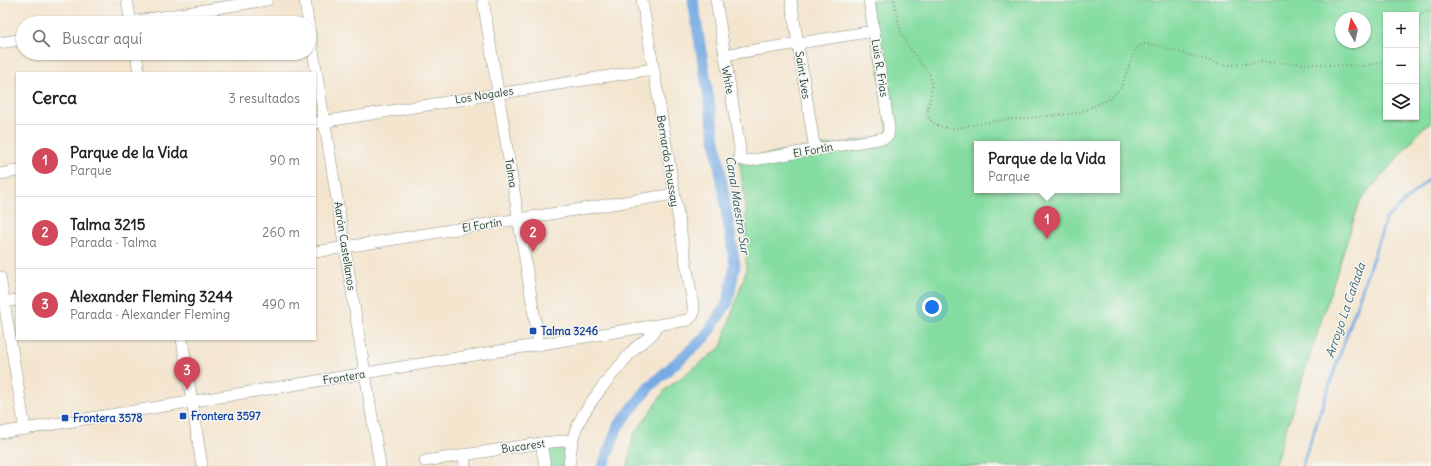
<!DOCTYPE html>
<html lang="es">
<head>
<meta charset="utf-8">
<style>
	:root { --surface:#fff; --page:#f2f2f2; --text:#222; --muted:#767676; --line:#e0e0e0; --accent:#d1495b }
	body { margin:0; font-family:Delius,sans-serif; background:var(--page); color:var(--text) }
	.controls { position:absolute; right:12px; top:12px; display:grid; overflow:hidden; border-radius:0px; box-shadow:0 1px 3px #0004 }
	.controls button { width:36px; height:36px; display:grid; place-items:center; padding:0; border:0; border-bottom:1px solid var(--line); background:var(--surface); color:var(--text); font:20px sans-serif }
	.compass { position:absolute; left:1335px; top:12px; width:36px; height:36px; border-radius:50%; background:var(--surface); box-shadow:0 1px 3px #0004; rotate:351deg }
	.you { position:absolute; left:932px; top:307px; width:14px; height:14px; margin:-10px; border:3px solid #fff; border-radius:50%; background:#1a73e8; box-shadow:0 0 0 6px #1a73e833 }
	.badge { display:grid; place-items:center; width:26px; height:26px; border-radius:50%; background:var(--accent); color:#fff; font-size:13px; font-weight:700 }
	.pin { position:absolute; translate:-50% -33px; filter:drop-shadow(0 1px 2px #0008) }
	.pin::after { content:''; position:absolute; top:21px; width:14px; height:12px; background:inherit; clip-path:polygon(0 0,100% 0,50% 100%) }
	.popup { position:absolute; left:974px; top:141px; width:146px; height:52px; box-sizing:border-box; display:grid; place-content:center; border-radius:0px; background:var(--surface); filter:drop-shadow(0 1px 3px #0005); font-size:13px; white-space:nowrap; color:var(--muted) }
	.popup b { font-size:15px; color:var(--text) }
	.popup::after { content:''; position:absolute; left:50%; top:100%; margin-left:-8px; border:8px solid transparent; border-top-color:var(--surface) }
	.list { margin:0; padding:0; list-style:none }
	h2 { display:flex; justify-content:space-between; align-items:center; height:52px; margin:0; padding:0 16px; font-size:17px }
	h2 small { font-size:13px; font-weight:400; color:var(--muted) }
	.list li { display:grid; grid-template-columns:26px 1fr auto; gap:12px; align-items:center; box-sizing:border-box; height:72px; padding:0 16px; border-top:1px solid var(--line) }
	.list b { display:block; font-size:15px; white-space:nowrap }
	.list p { margin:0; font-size:13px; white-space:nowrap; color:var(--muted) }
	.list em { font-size:13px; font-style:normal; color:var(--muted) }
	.icon { flex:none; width:22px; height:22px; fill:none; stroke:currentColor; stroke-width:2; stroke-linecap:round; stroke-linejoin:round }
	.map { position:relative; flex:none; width:1431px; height:466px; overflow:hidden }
	.search { position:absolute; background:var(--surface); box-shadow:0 1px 3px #0004; left:16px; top:16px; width:300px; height:44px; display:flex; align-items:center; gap:10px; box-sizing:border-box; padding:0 14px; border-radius:22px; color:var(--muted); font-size:15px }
	.panel { position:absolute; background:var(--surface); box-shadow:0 1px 3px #0004; left:16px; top:72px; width:300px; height:268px; border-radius:0px }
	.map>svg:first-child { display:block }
</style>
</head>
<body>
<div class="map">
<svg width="1431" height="466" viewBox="0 0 1431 466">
	<rect width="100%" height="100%" fill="#f6f6f2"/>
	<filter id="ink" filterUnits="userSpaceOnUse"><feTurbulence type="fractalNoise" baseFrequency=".025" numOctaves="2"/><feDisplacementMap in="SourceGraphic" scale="8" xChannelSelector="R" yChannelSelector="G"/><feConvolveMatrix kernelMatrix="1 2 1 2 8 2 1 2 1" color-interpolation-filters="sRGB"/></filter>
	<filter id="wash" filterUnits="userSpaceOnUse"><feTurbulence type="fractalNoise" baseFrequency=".012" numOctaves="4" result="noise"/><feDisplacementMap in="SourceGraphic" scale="16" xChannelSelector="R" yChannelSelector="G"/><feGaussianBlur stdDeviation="0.9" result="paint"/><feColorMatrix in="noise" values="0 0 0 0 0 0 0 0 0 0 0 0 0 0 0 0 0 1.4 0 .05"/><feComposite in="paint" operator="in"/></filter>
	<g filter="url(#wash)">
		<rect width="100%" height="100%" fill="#f4e5cf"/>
		<g fill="#85dda1" stroke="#528d6a" fill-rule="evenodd">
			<path d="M 869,0 L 1431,0 L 1431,123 L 1424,127 L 1360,201 L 1274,466 L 628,466 L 633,436 L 666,389 L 721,347 L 746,271 L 746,207 L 739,159 L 888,136 ZM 1386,15 L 1416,15 L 1416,117 L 1386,117 ZM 1341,18 L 1365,18 L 1365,42 L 1341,42 ZM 977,144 L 1117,144 L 1117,190 L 977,190 Z"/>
			<polygon points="563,445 565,466 548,466 545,449"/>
		</g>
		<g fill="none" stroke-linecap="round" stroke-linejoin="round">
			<polyline stroke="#77abe4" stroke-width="3" points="1302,466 1386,219 1431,177"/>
			<polyline stroke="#77abe4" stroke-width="11" points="603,466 618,426 650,386 705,337 728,302 735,265 693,0"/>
		</g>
	</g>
	<g filter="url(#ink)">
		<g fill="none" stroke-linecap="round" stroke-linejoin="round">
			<defs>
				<g id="street">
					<polyline points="127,0 131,23"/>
					<polyline points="305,0 308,23"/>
					<polyline points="483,0 539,345"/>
					<polyline points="716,0 740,149 739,159 747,161 884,138 888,136 889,128 869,0"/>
					<polyline points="791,0 815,150"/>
					<polyline points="124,23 267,0"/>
					<polyline points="309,26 380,466"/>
					<polyline points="0,43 23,39"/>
					<polyline points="136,53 139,73"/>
					<polyline points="724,55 874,31"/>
					<polyline points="315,123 653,69"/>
					<polyline points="0,174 17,171"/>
					<polyline points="315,252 674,194"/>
					<polyline points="0,277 25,429"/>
					<polyline points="4,302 17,300"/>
					<polyline points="182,339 202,466"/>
					<polyline points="0,433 688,320 693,315 694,311 642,0"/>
					<polyline points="541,443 545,466"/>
					<polyline points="464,454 465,466"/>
					<polyline points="425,461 541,443 573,440"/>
					<path d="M 569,466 C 570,454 571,441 576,429 C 586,404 615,371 634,349 C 641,342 655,336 657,325"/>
				</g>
			</defs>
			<use href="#street" stroke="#8a9182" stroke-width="12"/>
			<g stroke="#8a9182" stroke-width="2" stroke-dasharray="1 3" stroke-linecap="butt">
				<polyline points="894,0 901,33 909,47 930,75 932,87 927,113 929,119 937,125 950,129 995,121 1079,113 1111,98 1121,87 1134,53 1138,47 1144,44 1155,45 1221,64 1233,65 1258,62 1363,66 1379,63 1386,60"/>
				<polyline points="1416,18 1428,10 1431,12"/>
			</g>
			<use href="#street" stroke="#fff" stroke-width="11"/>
		</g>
	</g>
	<g fill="#1a4fb4" stroke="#f6f6f2" stroke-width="1.5">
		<rect x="529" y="327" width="8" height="8" rx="2"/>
		<rect x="179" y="412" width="8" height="8" rx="2"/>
		<rect x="61" y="414" width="8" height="8" rx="2"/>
	</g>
	<g text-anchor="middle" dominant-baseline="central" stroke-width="3" stroke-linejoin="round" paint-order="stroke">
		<g font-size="11" fill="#1f3d34" stroke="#f6f6f2">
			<text transform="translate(880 68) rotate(81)">Luis R. Frías</text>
			<text transform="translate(803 75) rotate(81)">Saint Ives</text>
			<text transform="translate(728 80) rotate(80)">White</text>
			<text transform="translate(484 95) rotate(-9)">Los Nogales</text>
			<text transform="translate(813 150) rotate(-10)">El Fortín</text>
			<text transform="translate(668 161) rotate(81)">Bernardo Houssay</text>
			<text transform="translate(511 173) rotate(81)">Talma</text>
			<text transform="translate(482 225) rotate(-9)">El Fortín</text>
			<text transform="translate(345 246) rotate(81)">Aarón Castellanos</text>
			<text transform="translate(344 377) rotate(-9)">Frontera</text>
			<text transform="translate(523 446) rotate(-8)">Bucarest</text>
		</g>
		<g font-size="11" font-weight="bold" fill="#164399" stroke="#f6f6f2" text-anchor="start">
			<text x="541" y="331">Talma 3246</text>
			<text x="191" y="416">Frontera 3597</text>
			<text x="73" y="418">Frontera 3578</text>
		</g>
		<g font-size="12" font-style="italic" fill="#395e69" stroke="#f6f6f2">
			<text transform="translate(738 205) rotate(81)">Canal Maestro Sur</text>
			<text transform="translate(1345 310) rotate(-71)">Arroyo La Cañada</text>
		</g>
	</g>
</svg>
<div class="controls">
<button>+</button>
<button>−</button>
<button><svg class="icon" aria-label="layers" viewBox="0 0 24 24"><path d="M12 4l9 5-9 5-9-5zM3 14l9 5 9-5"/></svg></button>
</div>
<svg class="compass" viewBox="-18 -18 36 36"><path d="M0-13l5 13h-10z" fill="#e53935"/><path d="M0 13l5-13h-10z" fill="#767676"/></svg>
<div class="you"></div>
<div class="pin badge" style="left:1047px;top:239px">1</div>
<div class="popup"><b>Parque de la Vida</b>Parque</div>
<div class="pin badge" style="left:533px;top:252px">2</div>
<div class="pin badge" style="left:187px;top:390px">3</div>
<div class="search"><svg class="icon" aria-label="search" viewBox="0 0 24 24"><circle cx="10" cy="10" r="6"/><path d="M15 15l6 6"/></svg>Buscar aquí</div>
<section class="panel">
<h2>Cerca<small>3 resultados</small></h2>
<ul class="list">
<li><span class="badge">1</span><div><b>Parque de la Vida</b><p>Parque</p></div><em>90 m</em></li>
<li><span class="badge">2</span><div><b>Talma 3215</b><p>Parada · Talma</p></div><em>260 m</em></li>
<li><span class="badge">3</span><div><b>Alexander Fleming 3244</b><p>Parada · Alexander Fleming</p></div><em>490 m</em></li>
</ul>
</section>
</div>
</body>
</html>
